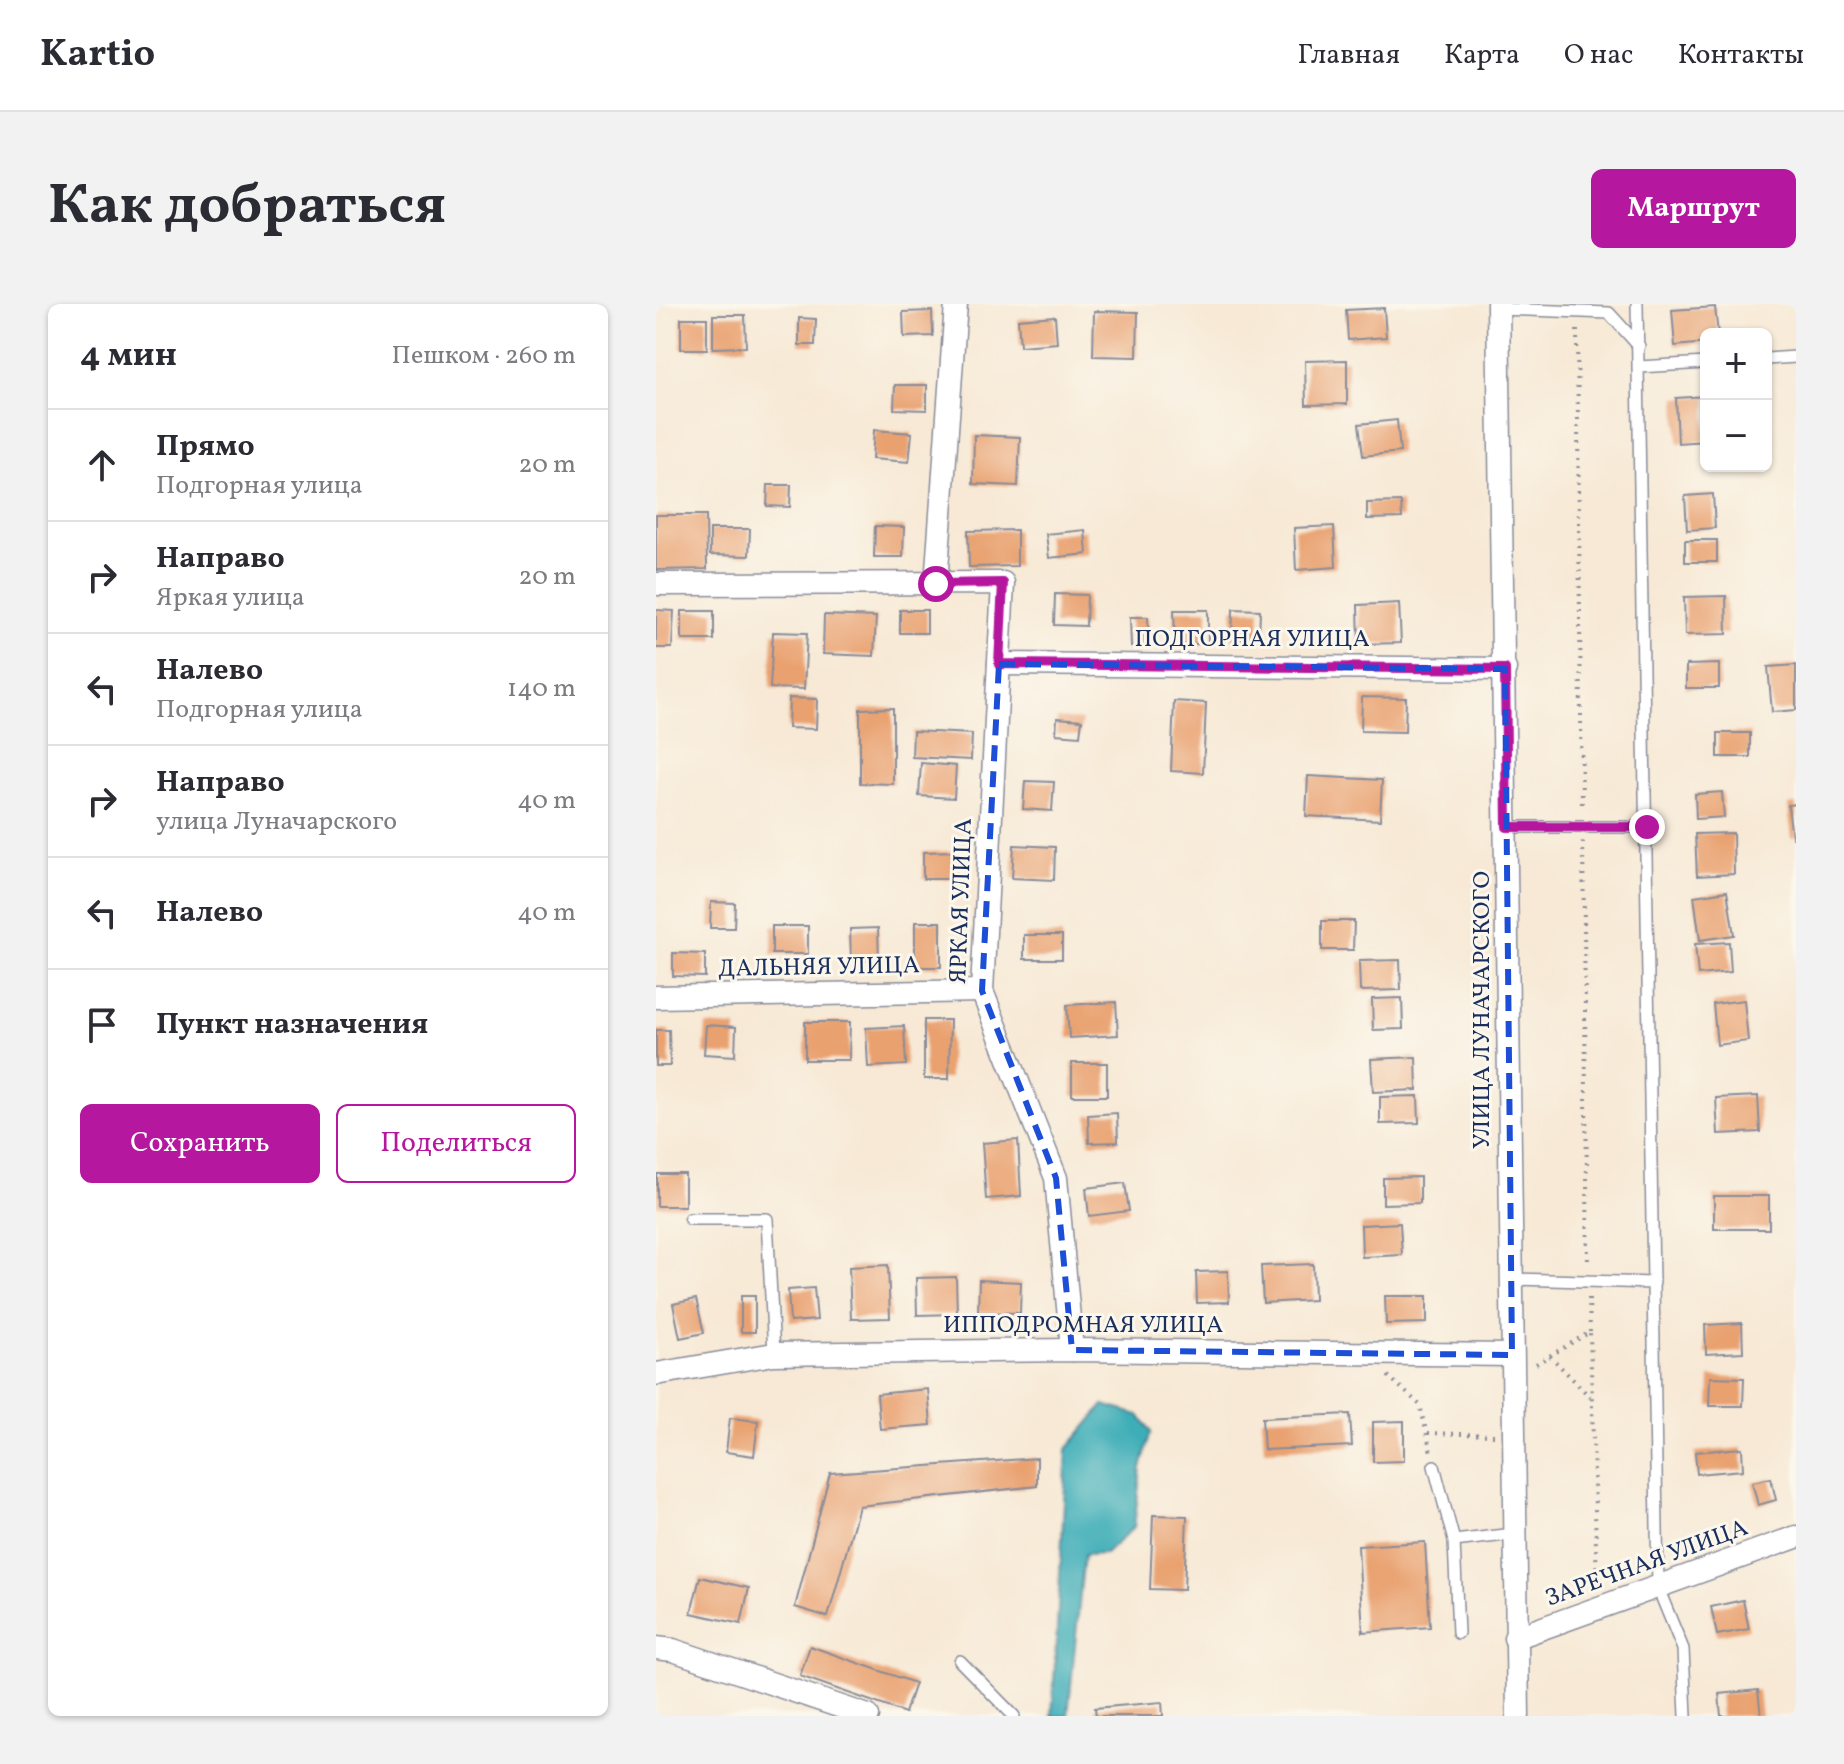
<!DOCTYPE html>
<html lang="ru">
<head>
<meta charset="utf-8">
<style>
	:root { --surface:#fff; --page:#f2f2f3; --text:#2b2b33; --muted:#7c7c81; --line:#e1e1e2; --accent:#b5179e }
	body { margin:0; font-family:Vollkorn,serif; background:var(--page); color:var(--text) }
	.controls { position:absolute; right:24px; top:24px; display:grid; overflow:hidden; border-radius:12px; box-shadow:0 2px 6px #0004 }
	.controls button { width:72px; height:72px; display:grid; place-items:center; padding:0; border:0; border-bottom:2px solid var(--line); background:var(--surface); color:var(--text); font:40px sans-serif }
	.stop { position:absolute; width:24px; height:24px; margin:-18px; border:6px solid #b5179e; border-radius:50%; background:#fff }
	.stop.end { background:#b5179e; border-color:#fff; box-shadow:0 2px 8px #0008 }
	.list { margin:0; padding:0; list-style:none }
	h2 { display:flex; justify-content:space-between; align-items:center; height:104px; margin:0; padding:0 32px; font-size:34px }
	h2 small { font-size:26px; font-weight:400; color:var(--muted) }
	.list li { display:grid; grid-template-columns:52px 1fr auto; gap:24px; align-items:center; box-sizing:border-box; height:112px; padding:0 32px; border-top:2px solid var(--line) }
	.list b { display:block; font-size:30px; white-space:nowrap }
	.list p { margin:0; font-size:26px; white-space:nowrap; color:var(--muted) }
	.list em { font-size:26px; font-style:normal; color:var(--muted) }
	.actions { display:flex; gap:16px; padding:24px 32px }
	.actions a { flex:1; padding:18px 0; border:2px solid var(--accent); border-radius:12px; text-align:center; font-size:28px; color:var(--accent) }
	.actions .main { background:var(--accent); color:#fff }
	.icon { flex:none; width:44px; height:44px; fill:none; stroke:currentColor; stroke-width:2; stroke-linecap:round; stroke-linejoin:round }
	.map { position:relative; flex:none; width:1140px; height:1412px; overflow:hidden; border-radius:12px }
	header { display:flex; align-items:center; gap:48px; box-sizing:border-box; height:112px; padding:0 40px; background:var(--surface); border-bottom:2px solid var(--line) }
	header strong { font-size:38px }
	nav { display:flex; gap:44px; margin-inline-start:auto; font-size:28px }
	.intro { display:flex; align-items:center; justify-content:space-between; box-sizing:border-box; height:192px; padding:0 48px }
	h1 { margin:0; font-size:56px }
	.button { padding:20px 36px; border-radius:12px; background:var(--accent); color:#fff; font-size:28px; font-weight:700 }
	main { display:flex; gap:48px; padding:0 48px }
	aside { flex:1; background:var(--surface); border-radius:12px; box-shadow:0 2px 6px #0004 }
	.map>svg:first-child { display:block }
</style>
</head>
<body>
<header>
<strong>Kartio</strong>
<nav><a>Главная</a><a>Карта</a><a>О нас</a><a>Контакты</a></nav>
</header>
<div class="intro"><h1>Как добраться</h1><a class="button">Маршрут</a></div>
<main>
<aside>
<h2>4 мин<small>Пешком · 260 m</small></h2>
<ul class="list">
<li><svg class="icon" aria-label="ahead" viewBox="0 0 24 24"><path d="M12 20V5M6 11l6-6 6 6"/></svg><div><b>Прямо</b><p>Подгорная улица</p></div><em>20 m</em></li>
<li><svg class="icon" aria-label="right" viewBox="0 0 24 24"><path d="M7 20v-9h11M14 6l5 5-5 5"/></svg><div><b>Направо</b><p>Яркая улица</p></div><em>20 m</em></li>
<li><svg class="icon" aria-label="left" viewBox="0 0 24 24"><path d="M17 20v-9H6M10 6l-5 5 5 5"/></svg><div><b>Налево</b><p>Подгорная улица</p></div><em>140 m</em></li>
<li><svg class="icon" aria-label="right" viewBox="0 0 24 24"><path d="M7 20v-9h11M14 6l5 5-5 5"/></svg><div><b>Направо</b><p>улица Луначарского</p></div><em>40 m</em></li>
<li><svg class="icon" aria-label="left" viewBox="0 0 24 24"><path d="M17 20v-9H6M10 6l-5 5 5 5"/></svg><div><b>Налево</b></div><em>40 m</em></li>
<li><svg class="icon" aria-label="arrive" viewBox="0 0 24 24"><path d="M6 21V4h12l-3 4 3 4H6"/></svg><div><b>Пункт назначения</b></div></li>
</ul>
<div class="actions"><a class="main">Сохранить</a><a>Поделиться</a></div>
</aside>
<div class="map">
<svg width="1140" height="1412" viewBox="0 0 1140 1412">
	<rect width="100%" height="100%" fill="#fbf7ec"/>
	<filter id="ink" filterUnits="userSpaceOnUse"><feTurbulence type="fractalNoise" baseFrequency=".0125" numOctaves="2"/><feDisplacementMap in="SourceGraphic" scale="16" xChannelSelector="R" yChannelSelector="G"/><feConvolveMatrix kernelMatrix="1 2 1 2 8 2 1 2 1" color-interpolation-filters="sRGB"/></filter>
	<filter id="wash" filterUnits="userSpaceOnUse"><feTurbulence type="fractalNoise" baseFrequency=".006" numOctaves="4" result="noise"/><feDisplacementMap in="SourceGraphic" scale="32" xChannelSelector="R" yChannelSelector="G"/><feGaussianBlur stdDeviation="1.8" result="paint"/><feColorMatrix in="noise" values="0 0 0 0 0 0 0 0 0 0 0 0 0 0 0 0 0 1.4 0 .05"/><feComposite in="paint" operator="in"/></filter>
	<g filter="url(#wash)">
		<rect width="100%" height="100%" fill="#f7e9d5"/>
		<polygon fill="#3cadb7" stroke="#2c6e8a" stroke-width="2" points="448,1101 483,1111 495,1128 485,1164 478,1223 449,1250 428,1251 412,1412 396,1412 411,1145"/>
		<g id="blocks">
			<g fill="#e9a170">
				<polygon points="1059,3 1062,30 1050,30 1050,39 1019,42 1016,6"/>
				<polygon points="728,4 730,33 692,36 690,6"/>
				<polygon points="276,7 277,32 248,33 247,8"/>
				<polygon points="438,7 482,8 481,53 437,52"/>
				<polygon points="57,11 89,11 90,43 57,44"/>
				<polygon points="399,12 401,39 364,42 362,15"/>
				<rect x="25" y="14" width="26" height="31"/>
				<polygon points="143,14 160,15 159,41 143,41"/>
				<polygon points="691,56 691,100 650,101 649,57"/>
				<polygon points="239,81 271,81 271,106 238,105"/>
				<polygon points="1050,92 1050,137 1022,139 1020,94"/>
				<polygon points="741,116 744,148 707,152 703,120"/>
				<polygon points="218,126 256,129 253,158 216,155"/>
				<polygon points="318,131 364,133 362,182 317,180"/>
				<polygon points="112,181 135,181 134,203 111,202"/>
				<polygon points="1057,190 1059,224 1031,226 1029,192"/>
				<polygon points="745,198 746,214 711,215 711,199"/>
				<polygon points="0,211 50,211 51,265 0,266"/>
				<polygon points="219,222 248,223 247,253 218,253"/>
				<polygon points="678,222 680,263 640,266 638,224"/>
				<polygon points="54,225 94,225 93,252 54,251"/>
				<polygon points="361,226 361,262 313,263 312,227"/>
				<polygon points="429,226 431,250 393,254 390,230"/>
				<rect x="1029" y="236" width="32" height="22"/>
				<polygon points="399,290 431,291 430,322 398,321"/>
				<polygon points="1070,292 1071,330 1029,331 1028,293"/>
				<polygon points="743,299 745,339 703,340 702,301"/>
				<polygon points="577,305 604,306 603,336 576,335"/>
				<polygon points="0,306 18,307 16,344 0,344"/>
				<rect x="244" y="306" width="27" height="23"/>
				<polygon points="518,306 552,306 552,340 519,340"/>
				<rect x="26" y="307" width="32" height="29"/>
				<polygon points="168,311 220,313 218,352 167,350"/>
				<polygon points="474,313 492,313 493,342 475,343"/>
				<polygon points="117,328 151,329 148,385 114,384"/>
				<polygon points="1063,360 1063,384 1030,384 1030,361"/>
				<polygon points="1140,361 1140,406 1116,408 1112,363"/>
				<polygon points="706,393 750,394 749,428 705,427"/>
				<polygon points="133,394 161,395 160,425 132,424"/>
				<polygon points="518,397 550,399 547,469 515,467"/>
				<polygon points="237,404 237,480 204,479 204,405"/>
				<polygon points="401,414 426,416 424,432 400,430"/>
				<polygon points="257,427 316,430 315,456 256,453"/>
				<rect x="1062" y="429" width="32" height="24"/>
				<polygon points="265,459 300,462 298,494 263,492"/>
				<polygon points="652,472 726,476 724,516 650,512"/>
				<polygon points="369,477 398,478 396,507 367,505"/>
				<polygon points="1066,488 1068,513 1040,515 1039,490"/>
				<polygon points="1140,500 1140,534 1136,534 1132,501"/>
				<polygon points="1077,529 1078,570 1041,572 1039,530"/>
				<polygon points="358,541 399,543 398,576 356,574"/>
				<polygon points="300,547 301,575 267,575 267,548"/>
				<polygon points="1071,587 1078,631 1044,636 1038,592"/>
				<polygon points="55,598 79,599 78,624 54,624"/>
				<polygon points="666,617 698,617 697,646 666,646"/>
				<rect x="259" y="618" width="26" height="45"/>
				<rect x="116" y="622" width="36" height="28"/>
				<polygon points="222,624 223,656 195,657 194,625"/>
				<rect x="368" y="631" width="38" height="24"/>
				<polygon points="1073,638 1075,668 1042,671 1039,640"/>
				<polygon points="17,649 49,650 49,673 17,672"/>
				<polygon points="744,656 745,686 704,687 703,657"/>
				<polygon points="746,694 747,725 717,726 716,695"/>
				<polygon points="1088,696 1092,737 1061,741 1057,700"/>
				<polygon points="460,698 462,731 413,734 411,701"/>
				<polygon points="268,716 294,716 293,775 268,775"/>
				<polygon points="149,718 194,718 193,756 149,756"/>
				<polygon points="50,721 80,723 79,752 48,750"/>
				<polygon points="248,722 250,761 212,763 210,724"/>
				<polygon points="0,726 13,726 14,762 0,762"/>
				<polygon points="760,753 761,786 717,788 715,755"/>
				<rect x="416" y="759" width="35" height="33"/>
				<polygon points="762,792 763,819 724,820 724,793"/>
				<polygon points="1102,792 1104,828 1062,830 1060,794"/>
				<polygon points="461,809 462,838 433,839 432,811"/>
				<polygon points="362,836 365,892 330,895 326,839"/>
				<rect x="1" y="870" width="28" height="32"/>
				<polygon points="764,873 764,899 727,900 727,874"/>
				<polygon points="469,879 473,907 433,912 430,884"/>
				<rect x="1058" y="892" width="55" height="33"/>
				<polygon points="744,919 746,951 706,953 705,921"/>
				<polygon points="657,960 658,996 607,999 605,962"/>
				<polygon points="232,961 234,1014 195,1015 193,963"/>
				<polygon points="572,967 573,998 541,999 540,968"/>
				<polygon points="300,973 301,1010 261,1011 260,974"/>
				<polygon points="323,976 365,978 364,1009 322,1008"/>
				<polygon points="158,984 161,1016 134,1018 132,986"/>
				<rect x="85" y="992" width="14" height="36"/>
				<polygon points="729,992 771,992 771,1019 730,1020"/>
				<polygon points="40,995 48,1029 24,1034 17,1000"/>
				<polygon points="1086,1019 1087,1048 1050,1050 1049,1021"/>
				<polygon points="1054,1073 1088,1074 1087,1102 1053,1102"/>
				<polygon points="272,1085 275,1121 224,1125 221,1090"/>
				<polygon points="694,1110 696,1142 608,1146 606,1114"/>
				<polygon points="74,1114 102,1117 98,1152 70,1148"/>
				<polygon points="748,1117 748,1157 717,1158 717,1118"/>
				<polygon points="1086,1144 1087,1166 1041,1170 1039,1148"/>
				<polygon points="381,1154 381,1182 203,1202 172,1313 139,1303 174,1169"/>
				<polygon points="1115,1174 1120,1196 1102,1201 1096,1178"/>
				<polygon points="497,1211 531,1212 528,1286 494,1285"/>
				<polygon points="769,1238 774,1323 707,1328 702,1242"/>
				<polygon points="44,1273 93,1284 85,1320 35,1309"/>
				<polygon points="1087,1296 1093,1325 1061,1331 1055,1303"/>
				<polygon points="154,1342 259,1379 249,1409 144,1372"/>
				<polygon points="1102,1386 1105,1412 1065,1412 1063,1390"/>
				<polygon points="506,1398 507,1412 440,1412 439,1404"/>
			</g>
		</g>
	</g>
	<g filter="url(#ink)">
		<use href="#blocks" fill-opacity="0" stroke="#898c9a" stroke-width="2"/>
		<g fill="none" stroke-linecap="round" stroke-linejoin="round">
			<defs>
				<g id="service">
					<polyline points="981,0 1002,1284 1027,1345 1030,1412"/>
					<polyline points="842,5 953,9 983,42"/>
					<polyline points="1110,55 1140,53"/>
					<polyline points="983,63 1050,59"/>
					<polyline points="851,523 991,523"/>
					<polyline points="34,915 111,915 118,1050"/>
					<polyline points="855,975 998,979"/>
					<polyline points="778,1162 798,1237"/>
					<polyline points="802,1329 798,1237 858,1230"/>
					<polyline points="304,1357 358,1412"/>
				</g>
				<g id="minor">
					<polyline points="842,0 862,1412"/>
					<polyline points="0,280 347,279 326,687 400,874 416,1046"/>
					<polyline points="280,280 300,0"/>
					<polyline points="343,360 849,365"/>
					<polyline points="0,693 326,687"/>
					<polyline points="0,1070 118,1050 416,1046 856,1051"/>
					<polyline points="859,1334 1140,1233"/>
					<polyline points="0,1344 17,1346 212,1412"/>
				</g>
			</defs>
			<use href="#service" stroke="#898c9a" stroke-width="14"/>
			<use href="#minor" stroke="#898c9a" stroke-width="25"/>
			<g stroke="#898c9a" stroke-width="4" stroke-dasharray="2 6" stroke-linecap="butt">
				<polyline points="921,26 926,506"/>
				<polyline points="927,538 932,962"/>
				<polyline points="933,994 934,1028"/>
				<polyline points="894,1052 934,1093"/>
				<polyline points="880,1060 934,1028 941,1281"/>
				<polyline points="732,1072 764,1101 775,1148"/>
				<polyline points="772,1129 838,1131"/>
			</g>
			<use href="#service" stroke="#fff" stroke-width="11"/>
			<use href="#minor" stroke="#fff" stroke-width="22"/>
		</g>
	</g>
	<g fill="none" stroke-linecap="round" stroke-linejoin="round" filter="url(#ink)">
		<polyline stroke="#b5179e" stroke-width="10" points="280,280 347,279 343,360 849,365 851,523 991,523"/>
	</g>
	<path fill="none" stroke="#1d4ed8" stroke-width="6" stroke-dasharray="16 10" stroke-linejoin="round" d="M 343,360 L 849,365 L 856,1051 L 416,1046 L 400,874 L 326,687 Z"/>
	<g text-anchor="middle" dominant-baseline="central" stroke-width="6" stroke-linejoin="round" paint-order="stroke">
		<g font-size="24" fill="#1b2f5e" stroke="#fbf7ec">
			<text x="596" y="336">ПОДГОРНАЯ УЛИЦА</text>
			<text transform="translate(306 597) rotate(-88)">ЯРКАЯ УЛИЦА</text>
			<text transform="translate(163 664) rotate(-1)">ДАЛЬНЯЯ УЛИЦА</text>
			<text transform="translate(827 706) rotate(-90)">УЛИЦА ЛУНАЧАРСКОГО</text>
			<text x="427" y="1022">ИППОДРОМНАЯ УЛИЦА</text>
			<text transform="translate(991 1260) rotate(-20)">ЗАРЕЧНАЯ УЛИЦА</text>
		</g>
	</g>
</svg>
<div class="controls">
<button>+</button>
<button>−</button>
</div>
<div class="stop" style="left:280px;top:280px"></div>
<div class="stop end" style="left:991px;top:523px"></div>
</div>
</main>
</body>
</html>
